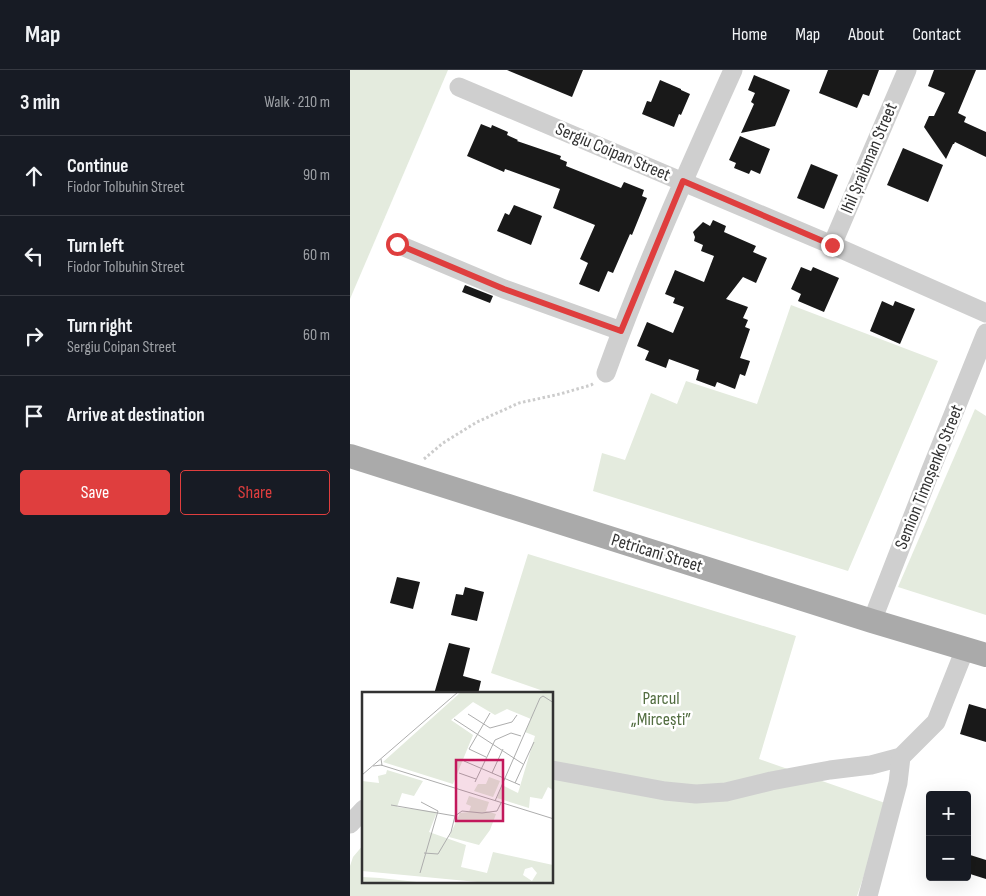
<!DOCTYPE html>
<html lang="en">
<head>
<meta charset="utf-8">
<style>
	:root { --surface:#171b24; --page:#242831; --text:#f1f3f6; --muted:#9ea1a6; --line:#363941; --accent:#df3e3e }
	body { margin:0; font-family:"Sofia Sans Condensed",sans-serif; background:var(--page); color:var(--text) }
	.controls { position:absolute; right:15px; bottom:15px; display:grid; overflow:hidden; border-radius:5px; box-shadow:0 5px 20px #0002 }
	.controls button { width:45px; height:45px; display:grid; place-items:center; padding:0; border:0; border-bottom:1px solid var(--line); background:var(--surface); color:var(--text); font:25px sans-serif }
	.stop { position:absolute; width:15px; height:15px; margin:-11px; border:4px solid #df3e3e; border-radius:50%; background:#fff }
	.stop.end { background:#df3e3e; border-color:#fff; box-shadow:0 1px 5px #0008 }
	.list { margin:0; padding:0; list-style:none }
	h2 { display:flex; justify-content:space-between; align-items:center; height:65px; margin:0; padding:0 20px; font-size:21px }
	h2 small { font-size:16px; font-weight:400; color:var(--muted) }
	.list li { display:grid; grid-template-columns:32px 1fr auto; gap:15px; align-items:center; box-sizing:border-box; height:80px; padding:0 20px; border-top:1px solid var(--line) }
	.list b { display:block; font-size:19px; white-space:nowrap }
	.list p { margin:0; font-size:16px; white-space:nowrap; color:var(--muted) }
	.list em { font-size:16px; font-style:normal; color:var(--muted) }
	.actions { display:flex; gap:10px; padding:15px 20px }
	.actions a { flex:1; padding:11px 0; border:1px solid var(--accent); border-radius:5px; text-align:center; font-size:18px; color:var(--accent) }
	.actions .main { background:var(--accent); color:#fff }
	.icon { flex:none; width:28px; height:28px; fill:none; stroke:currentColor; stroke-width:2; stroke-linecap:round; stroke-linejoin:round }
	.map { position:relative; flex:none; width:636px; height:826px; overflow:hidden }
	header { display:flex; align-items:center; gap:30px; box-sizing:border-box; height:70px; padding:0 25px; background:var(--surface); border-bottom:1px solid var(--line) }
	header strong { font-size:24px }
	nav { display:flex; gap:28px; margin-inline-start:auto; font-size:18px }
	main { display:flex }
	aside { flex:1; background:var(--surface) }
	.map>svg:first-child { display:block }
</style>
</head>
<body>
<header>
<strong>Map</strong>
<nav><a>Home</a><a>Map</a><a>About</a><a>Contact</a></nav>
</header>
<main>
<aside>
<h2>3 min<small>Walk · 210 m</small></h2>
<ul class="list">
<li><svg class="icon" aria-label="ahead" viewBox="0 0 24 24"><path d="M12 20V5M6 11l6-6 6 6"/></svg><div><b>Continue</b><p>Fiodor Tolbuhin Street</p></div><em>90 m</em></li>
<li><svg class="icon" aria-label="left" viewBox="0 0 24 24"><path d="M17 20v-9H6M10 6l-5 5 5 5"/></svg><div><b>Turn left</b><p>Fiodor Tolbuhin Street</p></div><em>60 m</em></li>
<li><svg class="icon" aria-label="right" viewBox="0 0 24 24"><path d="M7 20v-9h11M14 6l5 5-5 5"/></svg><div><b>Turn right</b><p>Sergiu Coipan Street</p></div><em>60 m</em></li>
<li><svg class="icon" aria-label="arrive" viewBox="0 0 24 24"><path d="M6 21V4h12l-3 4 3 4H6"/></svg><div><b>Arrive at destination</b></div></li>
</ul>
<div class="actions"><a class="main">Save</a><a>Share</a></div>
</aside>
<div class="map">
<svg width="636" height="826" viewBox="0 0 636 826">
	<rect width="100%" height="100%" fill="#fff"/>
	<g fill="#e4ebde">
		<polygon points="0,0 98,0 0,229"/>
		<polygon points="441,235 588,291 498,501 243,421 252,383 275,390 301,323 327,334 336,311 407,334"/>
		<polygon points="625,339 636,346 636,545 548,517"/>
		<polygon points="178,484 446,566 409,689 538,734 507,826 0,826 0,796 3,787 14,774 14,812 202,812 202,624 141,603"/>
	</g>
	<g fill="#191919">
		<polygon points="157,0 233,0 222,27"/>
		<polygon points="478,0 529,0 519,26 513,24 507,38 469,23"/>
		<polygon points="584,0 626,0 608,43 616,47 614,52 636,62 636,87 605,72 604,74 603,74 596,89 574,57 579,46 584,46 595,23 578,16"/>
		<polygon points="404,5 440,20 425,56 391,63 404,34 401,32 405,23 398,20"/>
		<polygon points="310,10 331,19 331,20 340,24 331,45 329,44 324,57 292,44 297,31 301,32"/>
		<polygon points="131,54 141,58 142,55 158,62 157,65 168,70 167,71 211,86 210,89 217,92 216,96 271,118 274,112 294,120 292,126 297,128 282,165 280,164 263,203 258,201 249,222 229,214 238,193 230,189 245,155 203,138 210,119 155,99 154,102 117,86"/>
		<polygon points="390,66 420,79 410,104 401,100 399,104 384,98 386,93 379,90"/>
		<polygon points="553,78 593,95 578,132 537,115"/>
		<polygon points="461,94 488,105 474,139 447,128"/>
		<polygon points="164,135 192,146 181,175 147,161 155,143 159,145"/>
		<polygon points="363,150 376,156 374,162 406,176 403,182 417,188 406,213 393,207 376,229 398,237 393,248 398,250 395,257 400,259 390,288 400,291 395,306 390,304 385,319 367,312 365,317 346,310 349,300 319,289 316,298 295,290 299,281 287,276 297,252 323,263 334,237 323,233 325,228 315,224 325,200 354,212 364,186 351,181 353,175 344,171 345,167 343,162 353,152 360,156"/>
		<polygon points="451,197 461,201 463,197 489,208 474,242 448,231 451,224 441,219"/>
		<polygon points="115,215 143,226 140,233 112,222"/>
		<polygon points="532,231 543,236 545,231 565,239 550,274 520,261"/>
		<polygon points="47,507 70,512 63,539 40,533"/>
		<polygon points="115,517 134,522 127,551 101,545 106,524 113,525"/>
		<polygon points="99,573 120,578 113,606 131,611 128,624 84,624"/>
		<polygon points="619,634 636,639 636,672 610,664"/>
		<polygon points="617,784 636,790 636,809 617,803"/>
	</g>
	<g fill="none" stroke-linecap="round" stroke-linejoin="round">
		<polyline stroke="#ccc" stroke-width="3" stroke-dasharray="2.5 2.5" stroke-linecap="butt" points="74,389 93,373 127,352 169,333 210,324 241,315 244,313"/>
		<g stroke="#cfcfcf" stroke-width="19">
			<polyline points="109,17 482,175 636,243"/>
			<polyline points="47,174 154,219 271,261"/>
			<polyline points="482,175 557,0"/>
			<path d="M 256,303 C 293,200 338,100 383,0"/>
			<polyline points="522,551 580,402 636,263"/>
			<polyline points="202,700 315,721 346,724 376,722 421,711 480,700 521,695 551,687 586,652 615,579"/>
			<polyline points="0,754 14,739"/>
			<polyline points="518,826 548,713 551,687"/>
		</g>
		<polyline stroke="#aaa" stroke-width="24" points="0,386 522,551 636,585"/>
	</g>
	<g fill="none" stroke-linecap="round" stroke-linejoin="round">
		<polyline stroke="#df3e3e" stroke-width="6" points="47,174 154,219 271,261 333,111 482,175"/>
	</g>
	<g text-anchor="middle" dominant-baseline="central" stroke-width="5" stroke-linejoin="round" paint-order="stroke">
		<g font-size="18" fill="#323232" stroke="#fff">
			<text transform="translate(263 82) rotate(23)">Sergiu Coipan Street</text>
			<text transform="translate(519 88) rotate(-67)">Ihil Șraibman Street</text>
			<text transform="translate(579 407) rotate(-68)">Semion Timoșenko Street</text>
			<text transform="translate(307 483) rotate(17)">Petricani Street</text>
		</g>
		<g font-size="18" fill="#526d40" stroke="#fff">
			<text x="311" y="628">Parcul<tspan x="311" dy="21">„Mircești”</tspan></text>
		</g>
	</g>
	<g transform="translate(12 622)">
		<rect width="191" height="191" fill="#fff"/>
		<path d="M 99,0 L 191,0 L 191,98 L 186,95 L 180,107 L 168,105 L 167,116 L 135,106 L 140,93 L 156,101 L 173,44 L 163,40 L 169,27 L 145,17 L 133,23 L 111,10 L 89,28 L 111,43 L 91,92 L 21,70 ZM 25,78 L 61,89 L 52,104 L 40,101 L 35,115 L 75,120 L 67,140 L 104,153 L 99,175 L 125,181 L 131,160 L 191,173 L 191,191 L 126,191 L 0,179 L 0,89 L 17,91 L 16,84 L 24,82 ZM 170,175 L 175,181 L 170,189 L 161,183 L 163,177 ZM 127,85 L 138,89 L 131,105 L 112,99 L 116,92 L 124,92 ZM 107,104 L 127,110 L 124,119 L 134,122 L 128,138 L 117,153 L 87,145 L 98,121 L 107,120 L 109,114 L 104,112 ZM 0,185 L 18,186 L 64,191 L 0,191 Z" fill="#e4ebde" fill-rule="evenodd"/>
		<path fill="none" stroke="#adadad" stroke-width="1" d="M 106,22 L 128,36 L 150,30 L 155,23M 92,27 L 161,72M 124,65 L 107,57 L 128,21M 102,69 L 158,93M 19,73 L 192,127M 11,74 L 20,73 L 19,67M 97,81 L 114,87M 130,81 L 141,57M 0,83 L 96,0M 113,90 L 133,48 L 149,41 L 159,44M 153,91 L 172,50M 133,109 L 178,6 L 181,4 L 192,11M 29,113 L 93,124 L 100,119 L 120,121 L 135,119 L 139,111M 62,161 L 76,162 L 89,140 L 93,124M 58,181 L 76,119 L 59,110"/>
		<path fill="#c2185b" fill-opacity="0.15" stroke="#c2185b" stroke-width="2.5" d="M 94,68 L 141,68 L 141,129 L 94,129 Z"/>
		<rect width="191" height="191" fill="none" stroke="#323232" stroke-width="2.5"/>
	</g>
</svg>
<div class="controls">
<button>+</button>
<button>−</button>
</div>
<div class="stop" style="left:47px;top:174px"></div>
<div class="stop end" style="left:482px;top:175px"></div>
</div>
</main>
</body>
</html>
